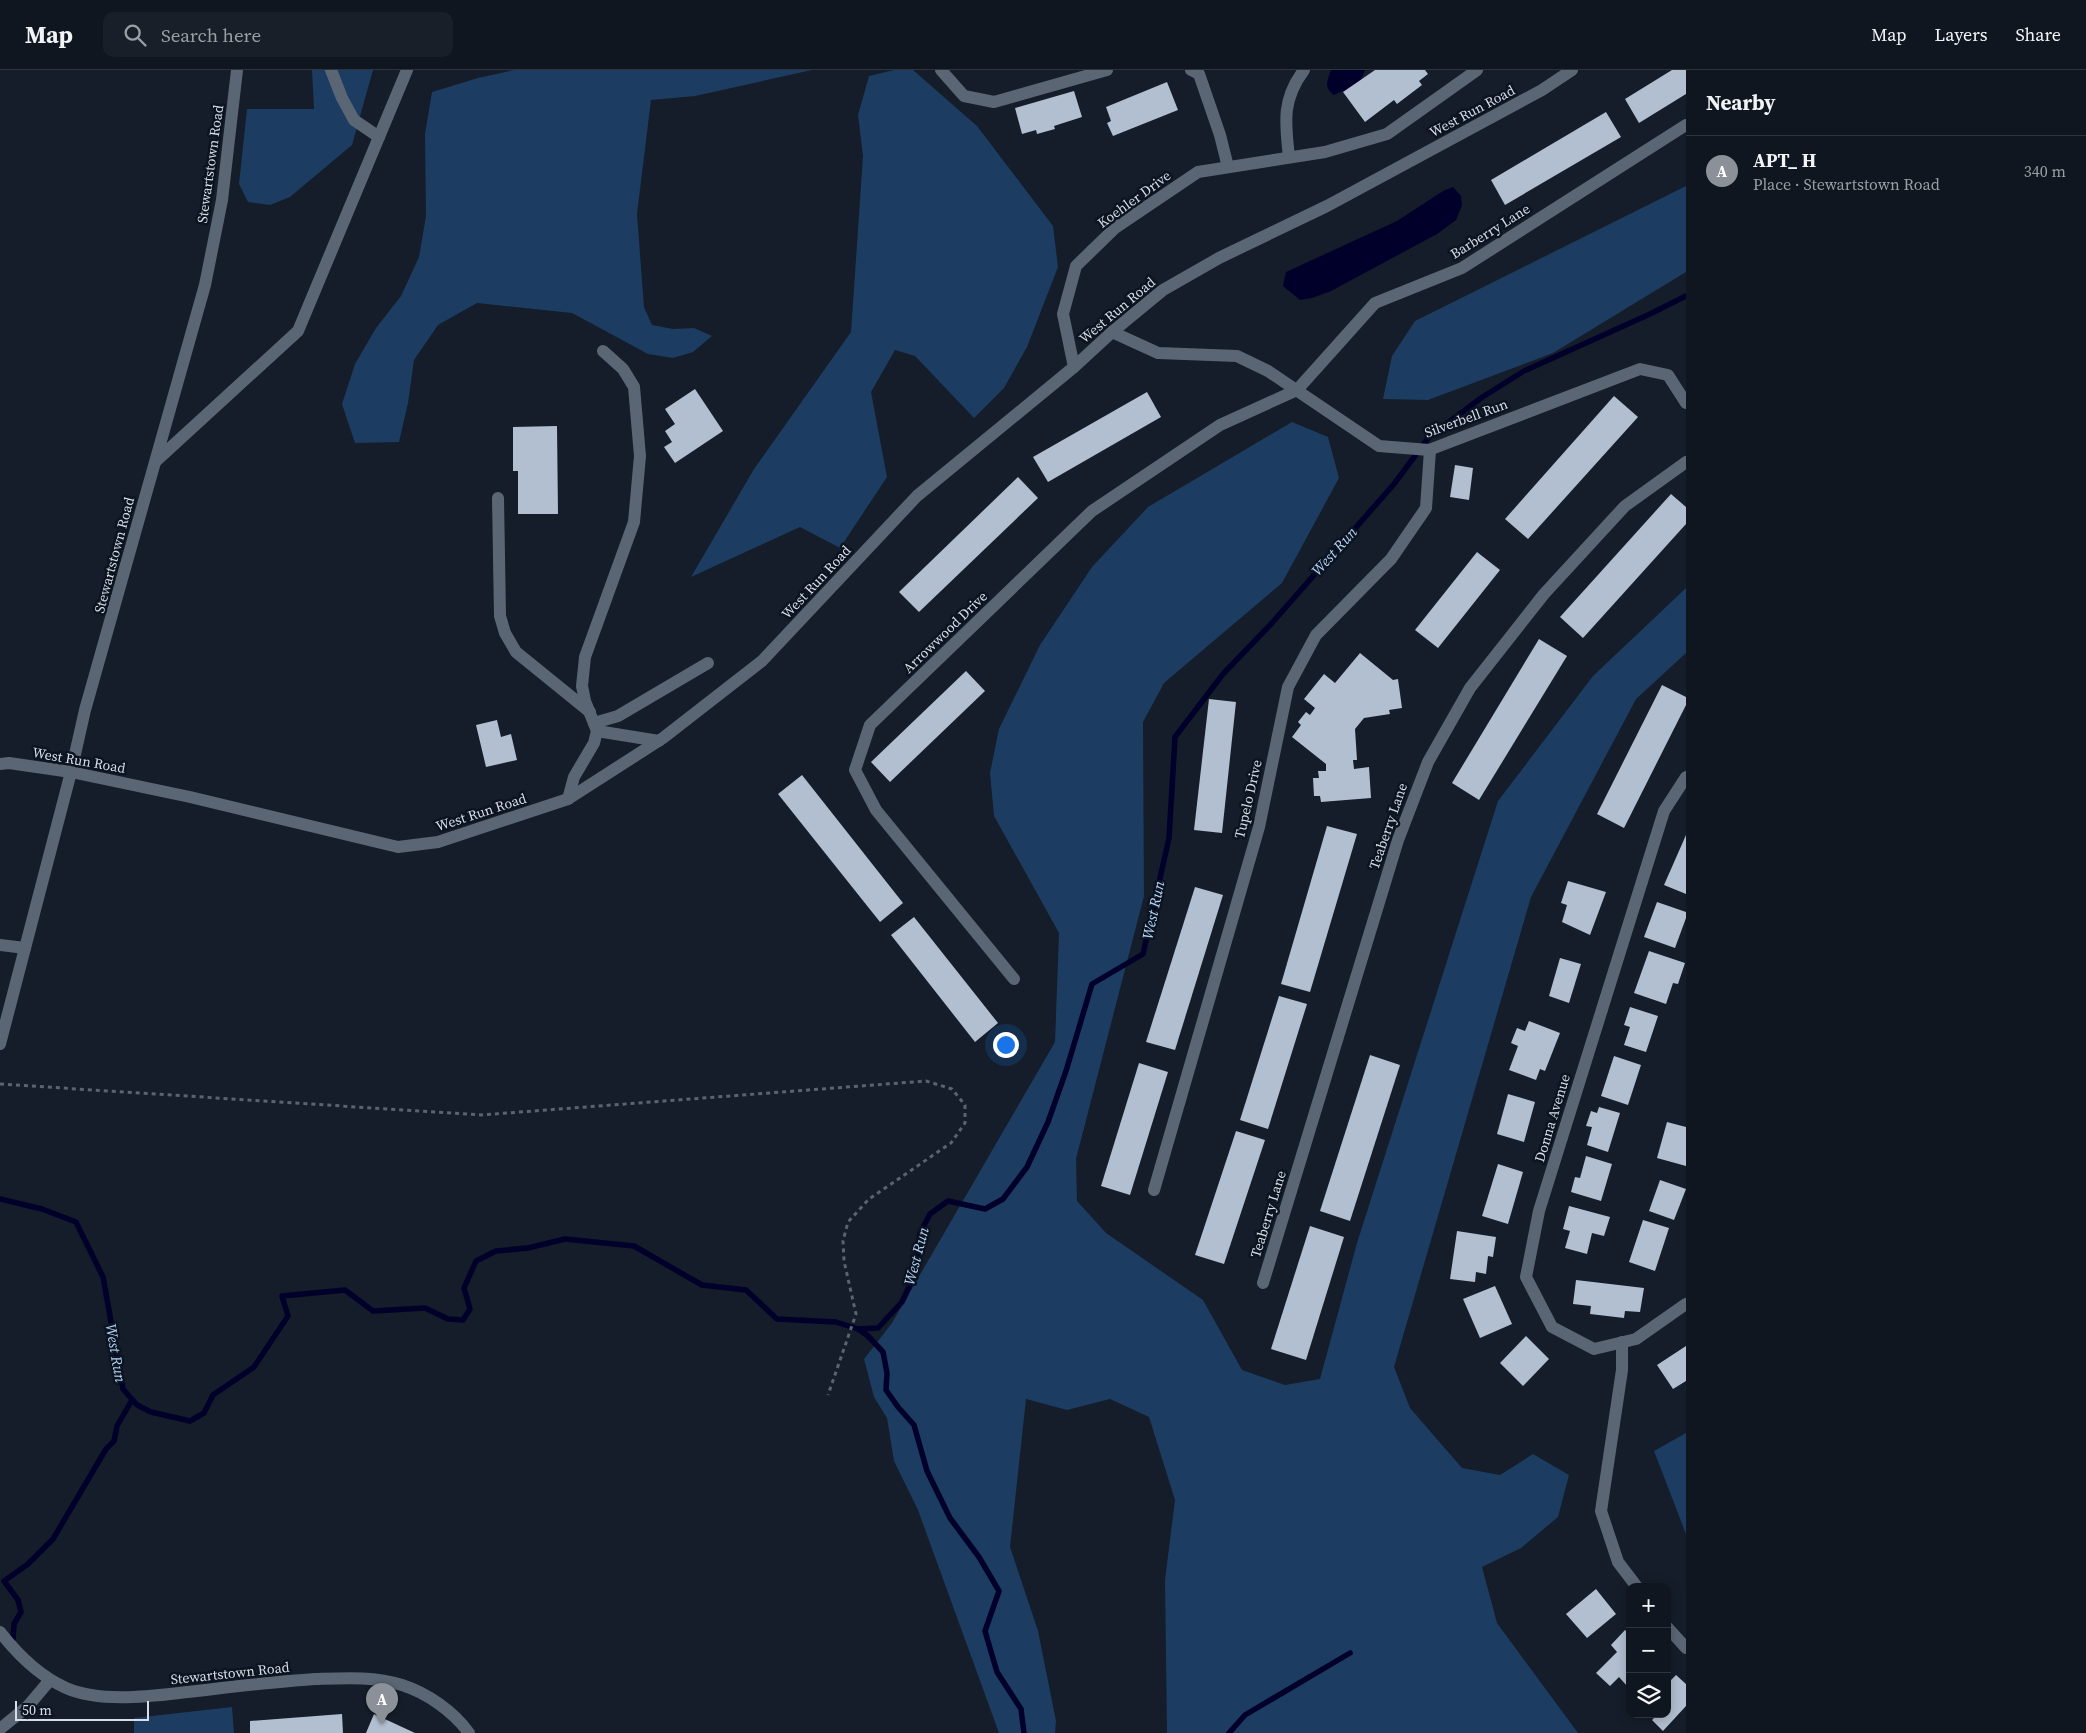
<!DOCTYPE html>
<html lang="en">
<head>
<meta charset="utf-8">
<style>
	:root { --surface:#0f161f; --page:#181f28; --text:#f1f3f6; --muted:#9b9fa4; --line:#2f353d; --accent:#8c9099 }
	body { margin:0; font-family:"Source Serif 4",serif; background:var(--page); color:var(--text) }
	.controls { position:absolute; right:15px; bottom:15px; display:grid; overflow:hidden; border-radius:10px; box-shadow:0 2px 12px #0003 }
	.controls button { width:45px; height:45px; display:grid; place-items:center; padding:0; border:0; border-bottom:1px solid var(--line); background:var(--surface); color:var(--text); font:25px sans-serif }
	.scale { position:absolute; left:15px; bottom:12px; width:134px; box-sizing:border-box; padding-left:5px; border:2px solid #d7dee7; border-top:0; font-size:14px; line-height:18px; white-space:nowrap; color:#d7dee7; -webkit-text-stroke:4px #0b1420; paint-order:stroke }
	.you { position:absolute; left:1005px; top:974px; width:18px; height:18px; margin:-12px; border:4px solid #fff; border-radius:50%; background:#1a73e8; box-shadow:0 0 0 8px #1a73e833 }
	.badge { display:grid; place-items:center; width:32px; height:32px; border-radius:50%; background:var(--accent); color:#fff; font-size:16px; font-weight:700 }
	.pin { position:absolute; translate:-50% -41px; filter:drop-shadow(0 1px 2px #0008) }
	.pin::after { content:''; position:absolute; top:26px; width:18px; height:15px; background:inherit; clip-path:polygon(0 0,100% 0,50% 100%) }
	.list { margin:0; padding:0; list-style:none }
	h2 { display:flex; justify-content:space-between; align-items:center; height:65px; margin:0; padding:0 20px; font-size:21px }
	h2 small { font-size:16px; font-weight:400; color:var(--muted) }
	.list li { display:grid; grid-template-columns:32px 1fr auto; gap:15px; align-items:center; box-sizing:border-box; height:70px; padding:0 20px; border-top:1px solid var(--line) }
	.list b { display:block; font-size:19px; white-space:nowrap }
	.list p { margin:0; font-size:16px; white-space:nowrap; color:var(--muted) }
	.list em { font-size:16px; font-style:normal; color:var(--muted) }
	.icon { flex:none; width:28px; height:28px; fill:none; stroke:currentColor; stroke-width:2; stroke-linecap:round; stroke-linejoin:round }
	.map { position:relative; flex:none; width:1686px; height:1663px; overflow:hidden }
	header { display:flex; align-items:center; gap:30px; box-sizing:border-box; height:70px; padding:0 25px; background:var(--surface); border-bottom:1px solid var(--line) }
	header strong { font-size:24px }
	nav { display:flex; gap:28px; margin-inline-start:auto; font-size:18px }
	.search { width:350px; height:45px; background:var(--page); display:flex; align-items:center; gap:12px; box-sizing:border-box; padding:0 18px; border-radius:10px; color:var(--muted); font-size:19px }
	main { display:flex }
	aside { flex:1; background:var(--surface) }
	.map>svg:first-child { display:block }
</style>
</head>
<body>
<header>
<strong>Map</strong>
<div class="search"><svg class="icon" aria-label="search" viewBox="0 0 24 24"><circle cx="10" cy="10" r="6"/><path d="M15 15l6 6"/></svg>Search here</div>
<nav><a>Map</a><a>Layers</a><a>Share</a></nav>
</header>
<main>
<div class="map">
<svg width="1686" height="1663" viewBox="0 0 1686 1663">
	<rect width="100%" height="100%" fill="#141d29"/>
	<g fill="#1c3c62">
		<polygon points="312,0 373,0 352,75 290,127 270,135 248,132 239,114 247,39 314,39"/>
		<polygon points="514,0 812,0 695,26 651,30 637,144 644,237 652,255 673,259 694,258 712,266 693,282 673,288 648,284 572,243 477,233 438,255 414,290 408,333 399,372 355,373 342,334 355,294 376,258 401,226 419,187 426,146 425,64 432,22 478,8"/>
		<polygon points="894,0 913,0 977,56 1053,156 1058,197 1027,277 1004,318 974,348 915,286 895,280 871,322 887,407 840,478 800,457 691,507 754,399 851,262 863,86 858,45 869,6"/>
		<polygon points="1686,116 1686,202 1553,283 1428,330 1383,329 1392,286 1415,251"/>
		<polygon points="1292,352 1328,367 1339,408 1282,513 1164,613 1143,652 1144,826 1076,1089 1077,1131 1106,1163 1203,1230 1242,1300 1285,1315 1320,1309 1357,1173 1498,731 1593,606 1686,518 1686,583 1636,629 1531,827 1394,1297 1410,1338 1462,1398 1500,1405 1533,1384 1569,1405 1558,1447 1521,1478 1482,1497 1497,1553 1578,1663 1167,1663 1165,1510 1175,1430 1149,1347 1110,1329 1067,1340 1026,1329 1010,1477 1038,1561 1056,1651 1055,1663 999,1663 931,1476 918,1440 894,1391 887,1348 874,1327 864,1289 892,1253 1055,972 1059,863 994,746 990,703 999,659 1040,575 1092,497 1148,437"/>
		<polygon points="1686,1363 1686,1464 1654,1381"/>
		<polygon points="232,1637 234,1663 134,1663 134,1648"/>
	</g>
	<g fill="#00002a">
		<path d="M 1331,0 L 1365,0 L 1361,10 L 1343,22 L 1342,21 L 1334,25 C 1324,18 1327,11 1331,0 Z"/>
		<polygon points="1453,117 1461,126 1462,135 1456,150 1437,164 1331,221 1312,228 1300,230 1283,216 1286,202 1397,151 1443,121"/>
	</g>
	<g fill="none" stroke-linecap="round" stroke-linejoin="round">
		<g stroke="#00002a" stroke-width="5.5">
			<polyline points="0,1129 42,1139 76,1152 103,1207 123,1319 137,1335 151,1342 190,1351 204,1343 213,1325 254,1297 288,1246 282,1226 345,1220 373,1241 425,1238 448,1249 463,1250 470,1239 464,1218 476,1191 496,1181 528,1178 565,1169 634,1176 702,1215 746,1220 777,1249 836,1252 858,1259 878,1258 902,1232 915,1204 920,1163 930,1144 948,1131 985,1139 1003,1129 1027,1097 1048,1052 1066,1001 1092,914 1143,884 1169,768 1175,667 1223,604 1272,553 1394,414 1429,367 1481,328 1524,301 1650,244 1686,226"/>
			<polyline points="858,1259 868,1266 883,1282 887,1303 886,1320 898,1337 914,1355 927,1401 950,1448 979,1487 999,1521 985,1561 997,1602 1021,1639 1024,1663"/>
			<polyline points="13,1569 14,1554 21,1542 18,1530 4,1511 28,1494 53,1469 106,1379 114,1371 117,1356 132,1330"/>
			<polyline points="1229,1663 1245,1645 1350,1583"/>
		</g>
	</g>
	<g fill="#b2bfd0">
		<polygon points="1375,0 1425,0 1428,4 1419,11 1422,15 1397,34 1394,30 1365,52 1343,22"/>
		<polygon points="1672,0 1686,0 1686,24 1639,53 1625,29"/>
		<polygon points="1167,12 1178,40 1113,66 1107,53 1111,51 1106,37"/>
		<polygon points="1074,21 1082,47 1054,56 1055,59 1037,64 1036,60 1022,64 1015,38"/>
		<polygon points="1606,42 1621,67 1505,135 1491,110"/>
		<polygon points="695,319 723,361 675,393 664,377 672,372 665,361 675,354 665,339"/>
		<polygon points="1147,322 1161,347 1048,412 1033,387"/>
		<polygon points="1614,326 1638,347 1528,469 1505,449"/>
		<polygon points="557,356 558,444 518,444 518,401 513,401 513,357"/>
		<polygon points="1455,395 1473,398 1469,430 1450,427"/>
		<polygon points="1018,407 1038,428 919,542 899,522"/>
		<polygon points="1671,424 1686,437 1686,454 1583,568 1560,547"/>
		<polygon points="1477,482 1500,500 1438,578 1415,560"/>
		<polygon points="1539,569 1567,586 1479,730 1452,713"/>
		<polygon points="1360,583 1393,610 1398,609 1402,638 1389,640 1390,644 1364,648 1355,659 1357,690 1353,690 1354,699 1369,697 1371,728 1321,732 1320,726 1314,726 1313,708 1319,708 1318,701 1326,701 1326,694 1292,667 1301,655 1298,652 1306,642 1310,645 1315,638 1304,629 1324,604 1335,613"/>
		<polygon points="966,601 985,621 890,712 871,692"/>
		<polygon points="1662,615 1686,627 1686,635 1624,758 1597,744"/>
		<polygon points="1209,629 1236,632 1222,763 1194,760"/>
		<polygon points="497,650 501,667 511,664 517,690 486,697 476,655"/>
		<polygon points="802,705 903,833 880,852 778,724"/>
		<polygon points="1327,756 1357,764 1310,922 1281,914"/>
		<polygon points="1686,765 1686,824 1664,815"/>
		<polygon points="1568,811 1606,822 1590,865 1562,852 1567,835 1561,833"/>
		<polygon points="1195,817 1223,825 1175,980 1146,972"/>
		<polygon points="1657,832 1686,842 1686,848 1675,878 1644,867"/>
		<polygon points="914,847 998,953 975,972 891,865"/>
		<polygon points="1649,881 1685,893 1678,914 1673,913 1666,934 1634,923"/>
		<polygon points="1560,888 1581,894 1569,933 1549,926"/>
		<polygon points="1279,926 1307,934 1268,1059 1240,1050"/>
		<polygon points="1630,937 1658,946 1646,982 1624,975 1630,957 1624,955"/>
		<polygon points="1529,951 1560,963 1545,1001 1540,999 1536,1010 1509,1000 1518,976 1511,973 1517,958 1525,961"/>
		<polygon points="1370,985 1400,995 1350,1151 1320,1141"/>
		<polygon points="1614,986 1641,995 1628,1035 1601,1026"/>
		<polygon points="1139,993 1168,1002 1130,1125 1101,1116"/>
		<polygon points="1508,1024 1535,1032 1524,1072 1497,1064"/>
		<polygon points="1599,1037 1620,1043 1608,1082 1587,1075 1592,1057 1586,1056 1591,1041 1597,1043"/>
		<polygon points="1667,1052 1686,1057 1686,1096 1657,1088"/>
		<polygon points="1236,1061 1265,1070 1224,1194 1195,1185"/>
		<polygon points="1586,1086 1612,1094 1601,1131 1571,1122 1575,1107 1580,1108"/>
		<polygon points="1498,1094 1523,1102 1508,1154 1482,1146"/>
		<polygon points="1660,1110 1686,1119 1674,1150 1649,1141"/>
		<polygon points="1569,1136 1610,1147 1604,1166 1592,1163 1587,1184 1565,1178 1570,1161 1563,1159"/>
		<polygon points="1643,1150 1669,1158 1655,1201 1629,1192"/>
		<polygon points="1310,1156 1344,1167 1306,1290 1271,1279"/>
		<polygon points="1457,1161 1496,1167 1493,1187 1488,1186 1486,1204 1476,1202 1475,1212 1450,1209"/>
		<polygon points="1576,1210 1644,1218 1640,1242 1625,1241 1624,1248 1590,1244 1591,1236 1573,1234"/>
		<polygon points="1495,1216 1512,1254 1480,1268 1463,1229"/>
		<polygon points="1526,1266 1549,1289 1523,1316 1500,1293"/>
		<polygon points="1686,1276 1686,1311 1673,1319 1657,1295"/>
		<polygon points="1596,1519 1616,1544 1587,1568 1566,1544"/>
		<polygon points="1625,1560 1630,1565 1630,1613 1627,1616 1619,1607 1610,1616 1596,1603 1617,1582 1611,1575"/>
		<polygon points="1676,1605 1686,1614 1686,1636 1663,1661 1652,1650 1658,1644 1667,1644 1667,1614"/>
		<polygon points="342,1644 343,1663 250,1663 250,1651"/>
		<polygon points="374,1644 415,1663 366,1663"/>
	</g>
	<g fill="none" stroke-linecap="round" stroke-linejoin="round">
		<polyline stroke="#5b636e" stroke-width="3" stroke-dasharray="4 4" stroke-linecap="butt" points="0,1014 481,1045 926,1011 952,1019 965,1035 965,1053 951,1073 869,1129 848,1152 843,1171 844,1191 856,1244 828,1325"/>
		<g stroke="#5b6675" stroke-width="12">
			<polyline points="331,0 342,28 354,50 379,67"/>
			<polyline points="941,0 964,26 994,32 1107,0"/>
			<polyline points="1191,0 1199,4 1220,65 1228,97"/>
			<path d="M 1289,87 C 1285,52 1282,29 1304,0"/>
			<polyline points="1112,262 1158,283 1237,286 1268,301 1379,376 1429,380 1640,299 1668,305 1686,333"/>
			<polyline points="1074,297 1063,244 1076,196 1115,158 1198,102 1325,82 1387,64 1477,0"/>
			<polyline points="156,391 298,261 407,0"/>
			<polyline points="498,428 500,546 505,563 516,582 590,642"/>
			<polyline points="594,653 618,646 708,593"/>
			<polyline points="597,661 659,671"/>
			<polyline points="0,694 9,693 71,702 190,727 398,777 438,772 568,729 663,668 762,591 917,426 1074,297 1112,262 1163,220 1219,188 1327,136 1542,20 1572,0"/>
			<polyline points="1686,707 1664,741 1539,1141 1526,1207 1552,1257 1594,1279 1636,1269 1686,1234"/>
			<polyline points="568,729 574,707 594,673 597,661 585,631 582,616 585,587 634,452 640,386 634,317 623,299 603,281"/>
			<polyline points="0,875 25,878"/>
			<polyline points="1014,909 876,740 855,700 870,655 1092,441 1220,355 1297,320 1375,233 1462,198 1686,55"/>
			<polyline points="0,974 71,702 85,640 205,215 222,130 237,0"/>
			<polyline points="1154,1120 1259,757 1288,617 1316,565 1391,489 1426,438 1430,380"/>
			<polyline points="1263,1213 1398,770 1428,692 1470,618 1544,524 1625,436 1686,392"/>
			<polyline points="1622,1272 1622,1300 1601,1441 1618,1492 1637,1517"/>
			<polyline points="1667,1557 1686,1578"/>
			<path d="M 0,1562 C 18,1585 39,1606 66,1618 C 98,1632 145,1627 179,1623 C 224,1618 269,1612 315,1609 C 344,1608 374,1606 402,1615 C 427,1623 453,1641 469,1663"/>
			<polyline points="0,1659 28,1636 50,1610"/>
		</g>
	</g>
	<g text-anchor="middle" dominant-baseline="central" stroke-width="5" stroke-linejoin="round" paint-order="stroke">
		<g font-size="14" fill="#d7dee7" stroke="#0b1420">
			<text transform="translate(1472 41) rotate(-28)">West Run Road</text>
			<text transform="translate(210 94) rotate(-82)">Stewartstown Road</text>
			<text transform="translate(1134 129) rotate(-36)">Koehler Drive</text>
			<text transform="translate(1490 161) rotate(-32)">Barberry Lane</text>
			<text transform="translate(1117 240) rotate(-40)">West Run Road</text>
			<text transform="translate(1466 348) rotate(-20)">Silverbell Run</text>
			<text transform="translate(114 485) rotate(-75)">Stewartstown Road</text>
			<text transform="translate(816 512) rotate(-47)">West Run Road</text>
			<text transform="translate(945 562) rotate(-44)">Arrowwood Drive</text>
			<text transform="translate(79 690) rotate(10)">West Run Road</text>
			<text transform="translate(1248 729) rotate(-77)">Tupelo Drive</text>
			<text transform="translate(481 742) rotate(-18)">West Run Road</text>
			<text transform="translate(1388 756) rotate(-71)">Teaberry Lane</text>
			<text transform="translate(1552 1048) rotate(-73)">Donna Avenue</text>
			<text transform="translate(1268 1144) rotate(-73)">Teaberry Lane</text>
			<text transform="translate(230 1603) rotate(-6)">Stewartstown Road</text>
		</g>
		<g font-size="15" font-style="italic" fill="#b7d4f9" stroke="#0b1420">
			<text transform="translate(1334 481) rotate(-48)">West Run</text>
			<text transform="translate(1153 840) rotate(-78)">West Run</text>
			<text transform="translate(916 1186) rotate(-75)">West Run</text>
			<text transform="translate(116 1283) rotate(80)">West Run</text>
		</g>
	</g>
</svg>
<div class="controls">
<button>+</button>
<button>−</button>
<button><svg class="icon" aria-label="layers" viewBox="0 0 24 24"><path d="M12 4l9 5-9 5-9-5zM3 14l9 5 9-5"/></svg></button>
</div>
<div class="scale">50 m</div>
<div class="you"></div>
<div class="pin badge" style="left:382px;top:1654px">A</div>
</div>
<aside>
<h2>Nearby<small></small></h2>
<ul class="list">
<li><span class="badge">A</span><div><b>APT_ H</b><p>Place · Stewartstown Road</p></div><em>340 m</em></li>
</ul>
</aside>
</main>
</body>
</html>
